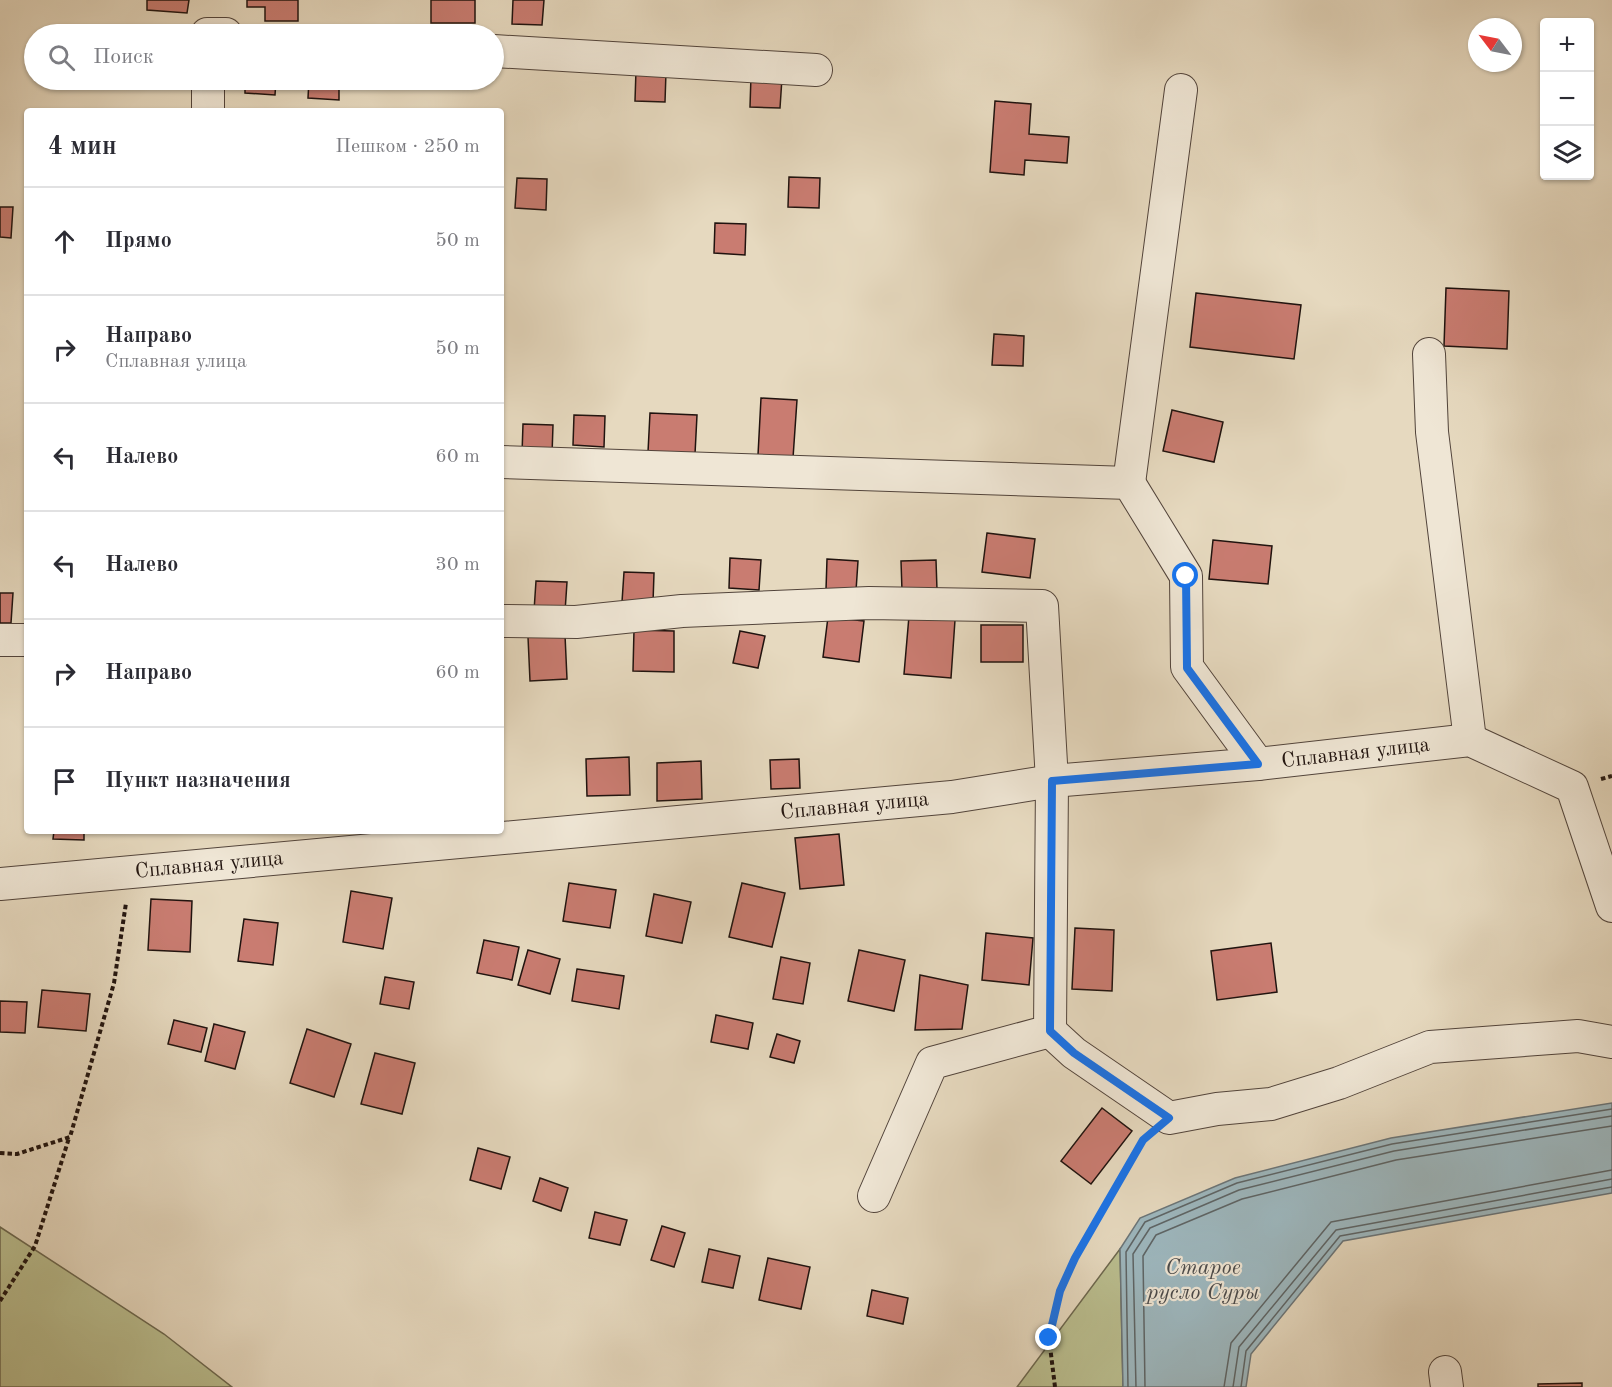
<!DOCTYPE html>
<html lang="ru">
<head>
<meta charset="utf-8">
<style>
	:root { --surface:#fff; --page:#f7f7f7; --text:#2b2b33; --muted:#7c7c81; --line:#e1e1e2 }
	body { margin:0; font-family:"Old Standard TT",serif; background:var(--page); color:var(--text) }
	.controls { position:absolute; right:18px; top:18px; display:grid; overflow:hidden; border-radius:6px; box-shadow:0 2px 4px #0004 }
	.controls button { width:54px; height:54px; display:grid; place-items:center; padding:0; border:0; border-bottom:2px solid var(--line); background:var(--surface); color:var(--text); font:30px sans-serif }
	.compass { position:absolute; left:1468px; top:18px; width:54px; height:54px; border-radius:50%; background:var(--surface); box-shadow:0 2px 4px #0004; rotate:302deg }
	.stop { position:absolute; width:18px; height:18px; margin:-14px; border:4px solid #1a73e8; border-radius:50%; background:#fff }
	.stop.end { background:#1a73e8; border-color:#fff; box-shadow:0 2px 6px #0008 }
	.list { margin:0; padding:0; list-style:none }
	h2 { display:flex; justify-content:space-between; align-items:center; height:78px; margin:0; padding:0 24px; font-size:26px }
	h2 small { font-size:20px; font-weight:400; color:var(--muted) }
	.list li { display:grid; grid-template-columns:39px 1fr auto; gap:18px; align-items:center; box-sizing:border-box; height:108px; padding:0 24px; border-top:2px solid var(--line) }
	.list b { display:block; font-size:22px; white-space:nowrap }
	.list p { margin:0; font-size:20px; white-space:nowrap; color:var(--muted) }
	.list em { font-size:20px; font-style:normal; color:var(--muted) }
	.icon { flex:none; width:33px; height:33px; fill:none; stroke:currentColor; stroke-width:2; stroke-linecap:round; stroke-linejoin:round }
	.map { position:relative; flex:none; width:1612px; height:1387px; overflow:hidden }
	.search { position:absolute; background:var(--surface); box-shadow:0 2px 4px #0004; left:24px; top:24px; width:480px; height:66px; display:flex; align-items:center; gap:15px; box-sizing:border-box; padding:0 21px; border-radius:33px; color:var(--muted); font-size:22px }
	.panel { position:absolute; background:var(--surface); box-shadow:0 2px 4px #0004; left:24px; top:108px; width:480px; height:726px; border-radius:6px }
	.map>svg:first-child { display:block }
</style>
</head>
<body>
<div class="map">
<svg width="1612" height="1387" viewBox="0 0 1612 1387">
	<rect width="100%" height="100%" fill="#e6d9bf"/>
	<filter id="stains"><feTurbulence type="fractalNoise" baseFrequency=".00333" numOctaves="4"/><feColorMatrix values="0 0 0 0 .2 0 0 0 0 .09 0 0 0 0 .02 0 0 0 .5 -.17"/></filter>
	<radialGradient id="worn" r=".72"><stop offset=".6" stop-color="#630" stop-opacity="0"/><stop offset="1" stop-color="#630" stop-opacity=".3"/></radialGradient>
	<g fill="#babe8f" stroke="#6d684f" stroke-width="1.5">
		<polygon points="0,1227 164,1334 232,1387 0,1387"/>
		<polygon points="1120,1249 1123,1387 1017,1387"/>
	</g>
	<polygon fill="#9db7be" stroke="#6b7578" stroke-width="1.5" points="1612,1103 1612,1193 1343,1241 1251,1354 1246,1387 1123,1387 1120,1249 1140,1218 1235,1178 1391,1138"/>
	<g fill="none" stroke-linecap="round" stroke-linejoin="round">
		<g stroke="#5e6566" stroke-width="1.5">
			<polyline points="1128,1387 1126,1252 1145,1222 1237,1183 1392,1144 1612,1109"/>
			<polyline points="1136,1387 1133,1254 1150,1228 1239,1190 1394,1151 1612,1116"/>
			<polyline points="1145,1387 1143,1256 1156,1235 1242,1199 1396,1160 1612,1126"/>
			<polyline points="1224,1387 1231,1343 1331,1222 1612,1170"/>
			<polyline points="1233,1387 1239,1347 1336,1230 1612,1179"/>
			<polyline points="1241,1387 1246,1351 1340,1236 1612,1187"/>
		</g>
	</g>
	<g fill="#c97c71" stroke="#20130f" stroke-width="1.5">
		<polygon points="147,0 189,0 187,13 147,10"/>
		<polygon points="247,0 298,0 298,21 265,21 265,7 247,7"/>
		<rect x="431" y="0" width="44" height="23"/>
		<polygon points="513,0 544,0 542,25 512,24"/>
		<polygon points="636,70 666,72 665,102 635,101"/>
		<polygon points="751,76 782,78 780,108 750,107"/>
		<polygon points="245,80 276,80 275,95 245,93"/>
		<polygon points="309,80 339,80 339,100 308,98"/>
		<polygon points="995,101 1031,104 1029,134 1069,137 1067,163 1025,160 1024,175 990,172"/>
		<polygon points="789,177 820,178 819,208 788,207"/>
		<polygon points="517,178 547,179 546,210 515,208"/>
		<polygon points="0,207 13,207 11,238 0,237"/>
		<polygon points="715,223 746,224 745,255 714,253"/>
		<polygon points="1446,288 1509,291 1507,349 1444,346"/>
		<polygon points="1196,293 1301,305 1294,359 1190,347"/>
		<polygon points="994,334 1024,336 1023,366 992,365"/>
		<polygon points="761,398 797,400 793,458 758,455"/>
		<polygon points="1172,410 1223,422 1214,462 1163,451"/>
		<polygon points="650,413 697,415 695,454 648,452"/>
		<polygon points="574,415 605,416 604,447 573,445"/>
		<polygon points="523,424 553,425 552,455 522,454"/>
		<polygon points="987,533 1035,539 1030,578 982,572"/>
		<polygon points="1213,540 1272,546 1268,584 1209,579"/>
		<polygon points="730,558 761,560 759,590 729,588"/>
		<polygon points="827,559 858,561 856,591 826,590"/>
		<polygon points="936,560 937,590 902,591 901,561"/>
		<polygon points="624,572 654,573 653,603 622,602"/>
		<polygon points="536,581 567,582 565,612 534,611"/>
		<polygon points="0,593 13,593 11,623 0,623"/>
		<polygon points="909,616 955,620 951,678 904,674"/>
		<polygon points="828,617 864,621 859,662 823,657"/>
		<rect x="981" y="625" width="42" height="37"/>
		<polygon points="634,630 674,631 674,672 633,671"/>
		<polygon points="740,631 765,636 758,668 733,663"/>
		<polygon points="565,635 567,679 530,681 528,637"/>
		<polygon points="629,757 630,795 587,796 586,759"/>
		<polygon points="799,759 800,788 771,789 770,760"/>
		<polygon points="701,761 702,799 657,801 657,763"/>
		<polygon points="54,831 84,831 84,840 53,839"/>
		<polygon points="839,834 844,885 800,889 795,838"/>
		<polygon points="569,883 616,890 610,928 563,921"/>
		<polygon points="742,883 785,893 772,947 729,937"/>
		<polygon points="351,891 392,898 383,949 343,942"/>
		<polygon points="654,894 691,902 682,943 646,936"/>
		<polygon points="151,899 192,901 190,952 148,950"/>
		<polygon points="244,919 278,923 273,965 238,961"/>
		<polygon points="1075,928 1114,930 1112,991 1072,989"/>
		<polygon points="986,933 1033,938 1029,985 982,980"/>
		<polygon points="484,940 519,947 512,980 477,973"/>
		<polygon points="1271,943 1277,992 1217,1000 1211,951"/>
		<polygon points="528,950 560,959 550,994 518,985"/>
		<polygon points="859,950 905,960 894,1011 848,1001"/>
		<polygon points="781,957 810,963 803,1004 773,999"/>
		<polygon points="577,969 624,976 619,1009 572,1001"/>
		<polygon points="920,975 968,985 962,1029 915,1030"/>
		<polygon points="385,977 414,982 409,1009 380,1004"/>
		<polygon points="42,990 90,994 86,1031 38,1027"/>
		<polygon points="0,1001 27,1002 25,1033 0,1032"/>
		<polygon points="716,1015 753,1023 748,1049 711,1042"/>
		<polygon points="174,1020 207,1028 201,1052 168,1044"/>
		<polygon points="214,1024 245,1032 235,1069 205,1061"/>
		<polygon points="307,1029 351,1044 334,1097 290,1083"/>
		<polygon points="777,1034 800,1041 794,1063 770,1057"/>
		<polygon points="375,1053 415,1063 402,1114 361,1104"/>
		<polygon points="1102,1108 1132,1131 1091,1184 1061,1161"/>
		<polygon points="478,1148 510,1157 501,1189 470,1180"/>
		<polygon points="540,1178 568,1188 561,1211 533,1201"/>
		<polygon points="595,1212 627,1220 620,1245 589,1238"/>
		<polygon points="662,1226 685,1233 674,1267 651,1260"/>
		<polygon points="709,1249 740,1256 733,1288 702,1282"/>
		<polygon points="768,1258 810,1267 801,1309 759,1300"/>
		<polygon points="872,1290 908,1298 903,1324 867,1316"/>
		<polygon points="1582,1383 1582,1387 1538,1387 1538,1384"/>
	</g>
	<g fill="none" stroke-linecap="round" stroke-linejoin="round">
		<defs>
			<g id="minor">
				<polyline points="207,34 226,34"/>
				<polyline points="494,51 816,70"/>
				<polyline points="208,80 208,111"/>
				<polyline points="1429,354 1432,432 1470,740"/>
				<polyline points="501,462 1129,483 1186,576 1187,667 1258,764"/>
				<polyline points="1129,483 1181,90"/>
				<polyline points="501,621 576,622 682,611 869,603 1042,606 1052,781 1050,1031 932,1063 874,1196"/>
				<polyline points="0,640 27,640"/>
				<path id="s1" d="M 0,884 L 952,797 L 1052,781 L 1258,764 L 1470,740 L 1572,787 L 1612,906"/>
				<polyline points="1050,1031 1074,1053 1169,1118 1217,1109 1271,1104 1339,1083 1430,1047 1578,1036 1612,1042"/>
				<polyline points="1445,1372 1447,1387"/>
			</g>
		</defs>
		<use href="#minor" stroke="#52443b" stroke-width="34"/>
		<g stroke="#20130f" stroke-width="4" stroke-dasharray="4.5 3" stroke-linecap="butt">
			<polyline points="1601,779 1612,776"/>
			<polyline points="0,1153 17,1154 70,1137 114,983 126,903"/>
			<polyline points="0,1301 35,1246 69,1138"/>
			<polyline points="1055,1387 1049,1338 1060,1291 1075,1258 1144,1138"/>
		</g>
		<use href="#minor" stroke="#efe6d5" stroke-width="32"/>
	</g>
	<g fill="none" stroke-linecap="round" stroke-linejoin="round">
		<polyline stroke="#1a73e8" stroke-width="8" points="1049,1338 1060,1291 1075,1258 1143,1140 1169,1118 1074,1053 1050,1031 1052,781 1258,764 1187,668 1186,576"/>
	</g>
	<g text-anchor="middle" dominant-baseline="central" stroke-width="4.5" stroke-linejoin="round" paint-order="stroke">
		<g font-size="21" fill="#20130f" stroke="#efe6d5">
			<text stroke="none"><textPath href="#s1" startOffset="1362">Сплавная улица</textPath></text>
			<text stroke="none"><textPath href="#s1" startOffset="858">Сплавная улица</textPath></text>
			<text stroke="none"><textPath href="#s1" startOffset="210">Сплавная улица</textPath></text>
		</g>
		<g font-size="22" font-style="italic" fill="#4c4c4c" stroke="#efe6d5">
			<text x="1203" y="1268">Старое<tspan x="1203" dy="25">русло Суры</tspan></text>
		</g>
	</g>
	<rect width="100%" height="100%" filter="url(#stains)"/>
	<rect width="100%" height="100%" fill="url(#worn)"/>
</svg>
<div class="controls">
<button>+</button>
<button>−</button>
<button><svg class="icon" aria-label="layers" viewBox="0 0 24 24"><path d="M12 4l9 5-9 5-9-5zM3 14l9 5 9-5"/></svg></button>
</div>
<svg class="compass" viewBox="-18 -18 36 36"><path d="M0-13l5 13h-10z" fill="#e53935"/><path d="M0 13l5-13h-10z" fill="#7c7c81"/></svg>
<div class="stop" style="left:1186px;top:576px"></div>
<div class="stop end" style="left:1049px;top:1338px"></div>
<div class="search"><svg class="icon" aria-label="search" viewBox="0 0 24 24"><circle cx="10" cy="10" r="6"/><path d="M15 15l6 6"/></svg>Поиск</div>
<section class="panel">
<h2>4 мин<small>Пешком · 250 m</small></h2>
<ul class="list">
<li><svg class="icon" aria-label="ahead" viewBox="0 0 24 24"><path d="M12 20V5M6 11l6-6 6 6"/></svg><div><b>Прямо</b></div><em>50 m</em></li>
<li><svg class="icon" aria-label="right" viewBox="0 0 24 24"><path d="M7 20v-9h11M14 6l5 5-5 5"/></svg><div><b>Направо</b><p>Сплавная улица</p></div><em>50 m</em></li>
<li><svg class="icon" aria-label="left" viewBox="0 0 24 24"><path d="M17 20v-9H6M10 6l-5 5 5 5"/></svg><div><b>Налево</b></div><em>60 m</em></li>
<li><svg class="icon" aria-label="left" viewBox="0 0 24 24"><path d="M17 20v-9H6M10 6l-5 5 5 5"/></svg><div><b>Налево</b></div><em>30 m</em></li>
<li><svg class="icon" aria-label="right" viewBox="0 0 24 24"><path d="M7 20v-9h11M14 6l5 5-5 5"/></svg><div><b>Направо</b></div><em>60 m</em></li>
<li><svg class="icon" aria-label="arrive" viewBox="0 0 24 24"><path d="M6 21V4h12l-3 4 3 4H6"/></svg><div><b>Пункт назначения</b></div></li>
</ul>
</section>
</div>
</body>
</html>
